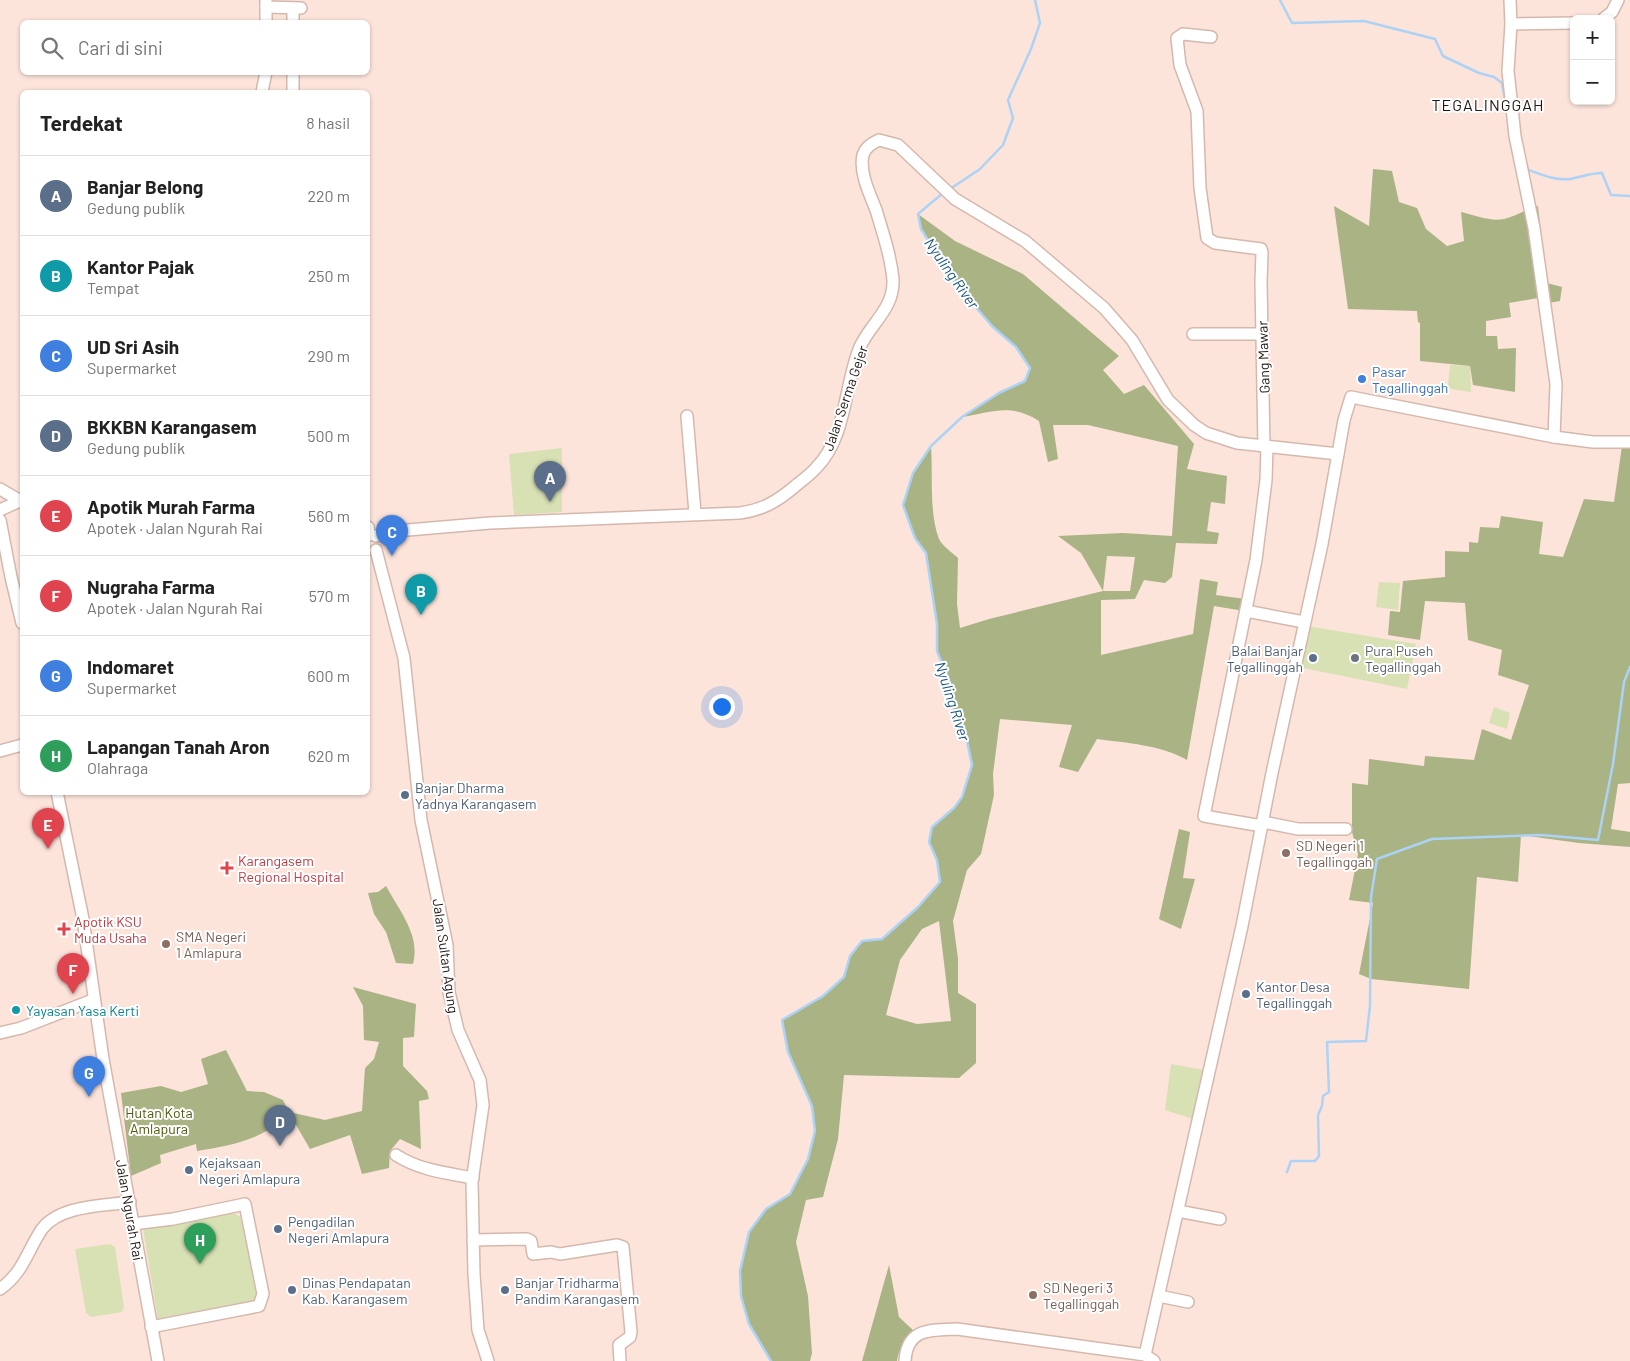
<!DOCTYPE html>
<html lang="id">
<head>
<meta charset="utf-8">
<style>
	:root { --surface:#fff; --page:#f2f2f2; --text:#222; --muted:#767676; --line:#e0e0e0; --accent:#db2777 }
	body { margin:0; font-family:Barlow,sans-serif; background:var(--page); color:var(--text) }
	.controls { position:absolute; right:15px; top:15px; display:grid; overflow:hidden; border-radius:8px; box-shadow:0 1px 4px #0004 }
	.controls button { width:45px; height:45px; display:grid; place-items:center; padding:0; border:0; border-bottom:1px solid var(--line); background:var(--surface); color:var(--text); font:25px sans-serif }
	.you { position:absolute; left:721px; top:706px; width:18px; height:18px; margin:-12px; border:4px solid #fff; border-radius:50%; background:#1a73e8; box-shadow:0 0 0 8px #1a73e833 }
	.badge { display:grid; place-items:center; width:32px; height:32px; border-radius:50%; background:var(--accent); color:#fff; font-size:16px; font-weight:700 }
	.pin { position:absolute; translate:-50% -41px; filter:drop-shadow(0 1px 2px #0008) }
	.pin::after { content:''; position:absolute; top:26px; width:18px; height:15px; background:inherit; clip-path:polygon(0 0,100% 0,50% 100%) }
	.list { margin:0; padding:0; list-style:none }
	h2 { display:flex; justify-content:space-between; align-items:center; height:65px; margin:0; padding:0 20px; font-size:21px }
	h2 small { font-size:16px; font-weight:400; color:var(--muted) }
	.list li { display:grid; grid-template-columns:32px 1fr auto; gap:15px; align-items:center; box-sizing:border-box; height:80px; padding:0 20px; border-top:1px solid var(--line) }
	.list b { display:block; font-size:19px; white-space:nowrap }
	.list p { margin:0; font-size:16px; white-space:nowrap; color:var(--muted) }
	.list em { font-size:16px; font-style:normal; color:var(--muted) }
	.icon { flex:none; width:28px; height:28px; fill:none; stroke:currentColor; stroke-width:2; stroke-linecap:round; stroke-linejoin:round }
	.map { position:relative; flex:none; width:1630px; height:1361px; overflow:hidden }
	.search { position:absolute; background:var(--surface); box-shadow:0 1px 4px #0004; left:20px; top:20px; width:350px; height:55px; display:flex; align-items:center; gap:12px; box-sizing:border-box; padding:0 18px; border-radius:8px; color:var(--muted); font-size:19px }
	.panel { position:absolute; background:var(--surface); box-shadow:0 1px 4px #0004; left:20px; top:90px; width:350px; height:705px; border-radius:8px }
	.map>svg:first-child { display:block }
</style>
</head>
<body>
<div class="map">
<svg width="1630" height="1361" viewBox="0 0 1630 1361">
	<rect width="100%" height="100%" fill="#fce4db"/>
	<g fill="#d8e1b4">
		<polygon points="1450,365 1470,366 1471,392 1451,389 1448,386"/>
		<polygon points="562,448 562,512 514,515 509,454"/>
		<polygon points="1379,582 1400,583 1398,610 1376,607"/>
		<polygon points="1307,626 1416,644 1407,689 1298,667"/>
		<polygon points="1494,707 1510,713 1507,729 1489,723"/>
		<polygon points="1171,1064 1210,1071 1199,1121 1165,1110"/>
		<polygon points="234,1213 242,1218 258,1305 159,1326 143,1229"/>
		<polygon points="110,1244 115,1247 124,1307 122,1312 91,1317 86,1313 75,1249"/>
	</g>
	<g fill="#a9b384" fill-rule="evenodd">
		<path d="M 1373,169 L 1392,171 L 1399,202 L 1417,208 L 1426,229 L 1447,246 L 1464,241 L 1461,212 C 1474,215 1491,222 1504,219 C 1514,217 1527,209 1538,206 L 1547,283 L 1562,287 L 1560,301 L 1549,303 L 1544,297 L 1509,303 L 1511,317 L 1486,321 L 1486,336 L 1497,336 L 1498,349 L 1516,348 L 1515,392 L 1473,385 L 1470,366 L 1420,361 L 1420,323 L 1418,322 L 1417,311 L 1348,309 L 1334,206 L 1369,226 Z"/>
		<path d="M 918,214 L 955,241 L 1023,274 L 1119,356 L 1103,370 L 1124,394 L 1144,385 L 1194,444 L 1187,469 L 1227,476 L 1225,504 L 1211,502 L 1207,531 L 1219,533 L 1217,544 L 1176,543 L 1172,577 L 1165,583 L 1144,580 L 1135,599 L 1101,600 L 1101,655 L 1193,634 L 1200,579 L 1218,582 L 1216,595 L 1245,599 L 1244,611 L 1214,606 L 1187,760 C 1161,745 1127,743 1097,739 L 1078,772 L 1059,767 L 1072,725 L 1000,719 L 993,774 L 994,795 L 981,854 L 967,870 L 953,921 L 958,959 L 958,993 L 976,1004 L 976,1063 L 959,1078 L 844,1075 L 838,1139 L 823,1197 L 806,1200 L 796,1242 L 808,1296 L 812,1353 L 810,1361 L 771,1361 L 749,1324 L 741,1296 L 740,1271 L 749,1232 L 766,1209 L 790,1194 L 808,1159 L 815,1131 L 812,1106 L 788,1052 L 782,1020 L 823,996 L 844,977 L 850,956 L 862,941 L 882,939 L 918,907 L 940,882 L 937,860 L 929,842 L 932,827 L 954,808 L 962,797 L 972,765 L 965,731 L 952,707 L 951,685 L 937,651 L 937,624 L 926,553 L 915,538 L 903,505 L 913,473 L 931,446 C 933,474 929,514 939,539 C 942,546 953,553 958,558 L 957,604 L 960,628 L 989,619 L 1103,591 L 1081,553 L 1058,536 L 1123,533 L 1172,536 L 1178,446 L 1088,425 L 1053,425 L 1058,459 L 1048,462 L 1039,421 C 1010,403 993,412 962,417 L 999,393 L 1025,381 L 1030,368 L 1016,347 L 992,326 L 956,284 L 921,229 ZM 1107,556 L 1135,557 L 1130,591 L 1103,591 ZM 939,921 L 951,1021 L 917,1024 L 886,1015 L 900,960 L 922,929 Z"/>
		<polygon points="1622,446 1630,446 1630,783 1618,784 1611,829 1630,832 1630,847 1579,843 1521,835 1518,882 1477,877 1469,989 1371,979 1359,974 1373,903 1349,900 1358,854 1352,832 1352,783 1368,785 1369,759 1424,766 1425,756 1474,760 1482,729 1511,740 1529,685 1498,675 1502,650 1468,640 1465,603 1425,601 1420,640 1388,635 1390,611 1400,612 1403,581 1445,577 1445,551 1469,552 1469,542 1478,543 1480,527 1499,528 1501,516 1543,522 1539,554 1563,557 1584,499 1614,502"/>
		<polygon points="1179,829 1190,832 1183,878 1195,879 1181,929 1159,919"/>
		<path d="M 386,886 C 399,910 421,936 413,964 L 396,963 L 386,932 L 374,914 L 368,893 L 378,892 Z"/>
		<path d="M 353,987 L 416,1004 L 414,1037 L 403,1038 L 403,1066 L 427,1091 L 429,1099 L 419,1101 L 421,1149 L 400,1139 L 390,1151 L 389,1168 L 362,1174 L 350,1135 L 310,1149 L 292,1118 C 281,1121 277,1125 268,1130 C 247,1143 221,1147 197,1151 L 196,1144 L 160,1155 L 161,1163 L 131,1176 L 121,1093 L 161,1086 L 181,1092 L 208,1084 L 201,1059 L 226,1050 L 247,1091 L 264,1092 L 283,1100 L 289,1112 L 325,1120 L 362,1111 L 365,1068 L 374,1059 L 379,1042 L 364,1040 L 363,1006 Z"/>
		<path d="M 889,1265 L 899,1317 L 915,1332 C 904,1341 899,1348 897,1361 L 862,1361 Z"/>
	</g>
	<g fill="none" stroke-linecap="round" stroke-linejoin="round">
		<g stroke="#acd3f6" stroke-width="2.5">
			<polyline points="1280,0 1292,23 1364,21 1435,39 1443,56 1479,73 1494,77 1502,83 1506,105"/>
			<path d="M 1526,169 C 1540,174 1555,181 1570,179 C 1581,177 1590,173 1602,173 L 1611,195 L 1630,196"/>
			<polyline points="950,189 980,169 1003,145 1013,118 1008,100 1031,49 1040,23 1035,0"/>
			<polyline points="1287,1172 1291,1161 1315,1161 1319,1156 1318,1115 1322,1106 1323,1096 1329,1092 1327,1042 1366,1041 1370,1006 1371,897 1377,859 1432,839 1541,835 1598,840 1613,764 1624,682 1630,667"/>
			<polyline points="771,1361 749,1324 741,1296 740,1271 749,1232 766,1209 790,1194 808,1159 815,1131 812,1106 788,1052 782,1020 823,996 844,977 850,956 862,941 882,939 918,907 940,882 937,860 929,842 932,827 954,808 962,797 972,765 965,731 952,707 951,685 937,651 937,624 926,553 915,538 903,505 913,473 931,446 962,417 999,393 1025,381 1030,368 1016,347 992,326 956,284 921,229 918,214 943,193"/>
		</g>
		<defs>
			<g id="minor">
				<polyline points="266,0 266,22"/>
				<polyline points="1510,0 1511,24"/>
				<polyline points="266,7 301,8"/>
				<polyline points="1603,19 1612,12 1618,0"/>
				<polyline points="293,22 293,8"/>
				<polyline points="1211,37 1183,34 1177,38 1180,65 1197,111 1200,188 1207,238 1215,243 1261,249 1262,252 1261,282 1264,447"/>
				<polyline points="262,92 266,72"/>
				<polyline points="293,92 293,72"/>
				<polyline points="1193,334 1263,334"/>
				<polyline points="687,416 695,513"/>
				<polyline points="1554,437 1556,384 1534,228 1515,136 1508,71 1511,24 1574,23"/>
				<polyline points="0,489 19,500"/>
				<polyline points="0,510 22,500"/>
				<polyline points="0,520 11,577 22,623"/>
				<polyline points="368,527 369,535"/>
				<path d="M 376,536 L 396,531 L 490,523 L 740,513 C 762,510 776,502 793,488 C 801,481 810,475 816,468 C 847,437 844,385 860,347 C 870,324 894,309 893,280 C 891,257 883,233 876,210 C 870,194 859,173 863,155 C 865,148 872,143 879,140 L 898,145 L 955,199 L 1025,241 L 1104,308 L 1132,340 L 1168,400 L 1194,425 L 1206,433 L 1237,443 L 1338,454"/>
				<polyline points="376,550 404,658 421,820 447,945 449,992 458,1030 480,1080 483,1105 472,1182 474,1274 478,1330 488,1361"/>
				<polyline points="1246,611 1304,622"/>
				<polyline points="0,751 22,745"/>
				<polyline points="57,792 83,919 103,1059 158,1361"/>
				<polyline points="1263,822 1298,829 1346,829"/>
				<polyline points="1262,826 1204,816 1256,560 1266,480 1267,447"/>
				<polyline points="0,1033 21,1028 93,1000"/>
				<path d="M 396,1155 C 419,1170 446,1173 473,1178"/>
				<polyline points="1178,1211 1220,1219"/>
				<polyline points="133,1224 173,1219 245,1204 263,1294 259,1306 151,1327"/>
				<polyline points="473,1240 527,1239 531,1241 533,1254 551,1252 560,1254 617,1245 623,1247 631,1332 630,1337 619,1345 620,1361"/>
				<path d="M 0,1289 C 24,1272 27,1251 42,1229 C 60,1205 103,1206 130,1202"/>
				<polyline points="1159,1296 1188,1302"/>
				<polyline points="1145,1355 1242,926 1272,773 1322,544 1344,420 1351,397 1554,437 1593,442 1630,442"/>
				<path d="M 905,1361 C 907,1328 930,1330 957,1329 L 1145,1355 L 1154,1361"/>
			</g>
		</defs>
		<use href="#minor" stroke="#d5b8ad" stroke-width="14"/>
		<use href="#minor" stroke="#fff" stroke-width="11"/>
	</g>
	<circle fill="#3f7fe0" stroke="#fff" stroke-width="2" cx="1362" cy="379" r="5"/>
	<g fill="#5c6f8a" stroke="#fff" stroke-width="2">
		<circle cx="1313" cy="658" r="5"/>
		<circle cx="405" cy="795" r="5"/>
		<circle cx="1246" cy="994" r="5"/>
		<circle cx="189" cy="1170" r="5"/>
		<circle cx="278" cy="1229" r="5"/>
		<circle cx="292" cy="1290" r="5"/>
		<circle cx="505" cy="1290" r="5"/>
	</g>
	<circle fill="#6b7280" stroke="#fff" stroke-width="2" cx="1355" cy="658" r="5"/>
	<g fill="#8d6e63" stroke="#fff" stroke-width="2">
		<circle cx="1286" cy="853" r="5"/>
		<circle cx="166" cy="944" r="5"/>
		<circle cx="1033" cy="1295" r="5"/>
	</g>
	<g fill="#e0444e" stroke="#fff" stroke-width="2">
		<path d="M224.5 860.5h5v5h5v5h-5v5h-5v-5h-5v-5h5z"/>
		<path d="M61.5 921.5h5v5h5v5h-5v5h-5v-5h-5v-5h5z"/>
	</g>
	<circle fill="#0f9aa8" stroke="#fff" stroke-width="2" cx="16" cy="1010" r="5"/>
	<g text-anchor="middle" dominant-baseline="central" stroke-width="4" stroke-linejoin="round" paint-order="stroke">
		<g font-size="14" fill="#201612" stroke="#fff">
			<text transform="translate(1263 357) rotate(-92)">Gang Mawar</text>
			<text transform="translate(845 398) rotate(-71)">Jalan Serma Gejer</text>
			<text transform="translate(446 956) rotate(82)">Jalan Sultan Agung</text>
			<text transform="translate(130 1210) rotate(80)">Jalan Ngurah Rai</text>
		</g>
		<g font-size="14" fill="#366cbe" stroke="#fff" text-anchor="start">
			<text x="1372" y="371">Pasar<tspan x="1372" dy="16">Tegallinggah</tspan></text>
		</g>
		<g font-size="14" fill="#4e5e75" stroke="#fff" text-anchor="start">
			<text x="1303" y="650" text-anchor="end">Balai Banjar<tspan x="1303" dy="16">Tegallinggah</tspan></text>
			<text x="415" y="787">Banjar Dharma<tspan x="415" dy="16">Yadnya Karangasem</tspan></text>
			<text x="1256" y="986">Kantor Desa<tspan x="1256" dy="16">Tegallinggah</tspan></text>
			<text x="199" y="1162">Kejaksaan<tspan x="199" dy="16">Negeri Amlapura</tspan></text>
			<text x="288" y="1221">Pengadilan<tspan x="288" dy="16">Negeri Amlapura</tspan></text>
			<text x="302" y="1282">Dinas Pendapatan<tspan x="302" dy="16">Kab. Karangasem</tspan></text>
			<text x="515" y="1282">Banjar Tridharma<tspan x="515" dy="16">Pandim Karangasem</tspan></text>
		</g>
		<g font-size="14" fill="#5b616d" stroke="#fff" text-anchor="start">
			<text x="1365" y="650">Pura Puseh<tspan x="1365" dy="16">Tegallinggah</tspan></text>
		</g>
		<g font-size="14" fill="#785e54" stroke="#fff" text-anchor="start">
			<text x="1296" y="845">SD Negeri 1<tspan x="1296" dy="16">Tegallinggah</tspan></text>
			<text x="176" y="936">SMA Negeri<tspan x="176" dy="16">1 Amlapura</tspan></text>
			<text x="1043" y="1287">SD Negeri 3<tspan x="1043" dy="16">Tegallinggah</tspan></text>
		</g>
		<g font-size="14" fill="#be3a42" stroke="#fff" text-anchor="start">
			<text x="238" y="860">Karangasem<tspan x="238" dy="16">Regional Hospital</tspan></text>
			<text x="74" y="921">Apotik KSU<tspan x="74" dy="16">Muda Usaha</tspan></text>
		</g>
		<g font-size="14" fill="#0d838f" stroke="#fff" text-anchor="start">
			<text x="26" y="1010">Yayasan Yasa Kerti</text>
		</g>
		<g font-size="14" fill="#4f590e" stroke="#fff">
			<text x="159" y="1112">Hutan Kota<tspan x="159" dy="16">Amlapura</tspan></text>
		</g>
		<g font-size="15" font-style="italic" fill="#195581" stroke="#fff">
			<text transform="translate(952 273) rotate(55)">Nyuling River</text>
			<text transform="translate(953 701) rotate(72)">Nyuling River</text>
		</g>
		<g font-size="16" letter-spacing="1" fill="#201612" stroke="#fff">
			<text x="1488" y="104">TEGALINGGAH</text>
		</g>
	</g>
</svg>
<div class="controls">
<button>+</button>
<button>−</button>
</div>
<div class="you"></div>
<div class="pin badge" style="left:550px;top:502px;background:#5c6f8a">A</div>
<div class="pin badge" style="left:421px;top:615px;background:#0f9aa8">B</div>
<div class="pin badge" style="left:392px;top:556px;background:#3f7fe0">C</div>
<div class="pin badge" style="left:280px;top:1146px;background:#5c6f8a">D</div>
<div class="pin badge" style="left:48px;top:849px;background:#e0444e">E</div>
<div class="pin badge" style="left:73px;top:994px;background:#e0444e">F</div>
<div class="pin badge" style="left:89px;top:1097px;background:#3f7fe0">G</div>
<div class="pin badge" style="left:200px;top:1264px;background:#2e9e5b">H</div>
<div class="search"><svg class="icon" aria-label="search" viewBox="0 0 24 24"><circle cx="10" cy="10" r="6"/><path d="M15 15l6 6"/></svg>Cari di sini</div>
<section class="panel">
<h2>Terdekat<small>8 hasil</small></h2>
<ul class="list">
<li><span class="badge" style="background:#5c6f8a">A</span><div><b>Banjar Belong</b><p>Gedung publik</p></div><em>220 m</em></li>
<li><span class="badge" style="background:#0f9aa8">B</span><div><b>Kantor Pajak</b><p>Tempat</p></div><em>250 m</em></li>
<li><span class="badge" style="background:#3f7fe0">C</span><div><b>UD Sri Asih</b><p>Supermarket</p></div><em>290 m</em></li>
<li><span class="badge" style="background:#5c6f8a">D</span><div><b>BKKBN Karangasem</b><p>Gedung publik</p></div><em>500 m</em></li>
<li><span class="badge" style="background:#e0444e">E</span><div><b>Apotik Murah Farma</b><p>Apotek · Jalan Ngurah Rai</p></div><em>560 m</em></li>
<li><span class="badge" style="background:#e0444e">F</span><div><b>Nugraha Farma</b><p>Apotek · Jalan Ngurah Rai</p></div><em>570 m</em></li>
<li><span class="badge" style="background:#3f7fe0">G</span><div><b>Indomaret</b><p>Supermarket</p></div><em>600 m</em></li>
<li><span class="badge" style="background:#2e9e5b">H</span><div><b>Lapangan Tanah Aron</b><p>Olahraga</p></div><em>620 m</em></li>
</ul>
</section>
</div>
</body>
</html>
